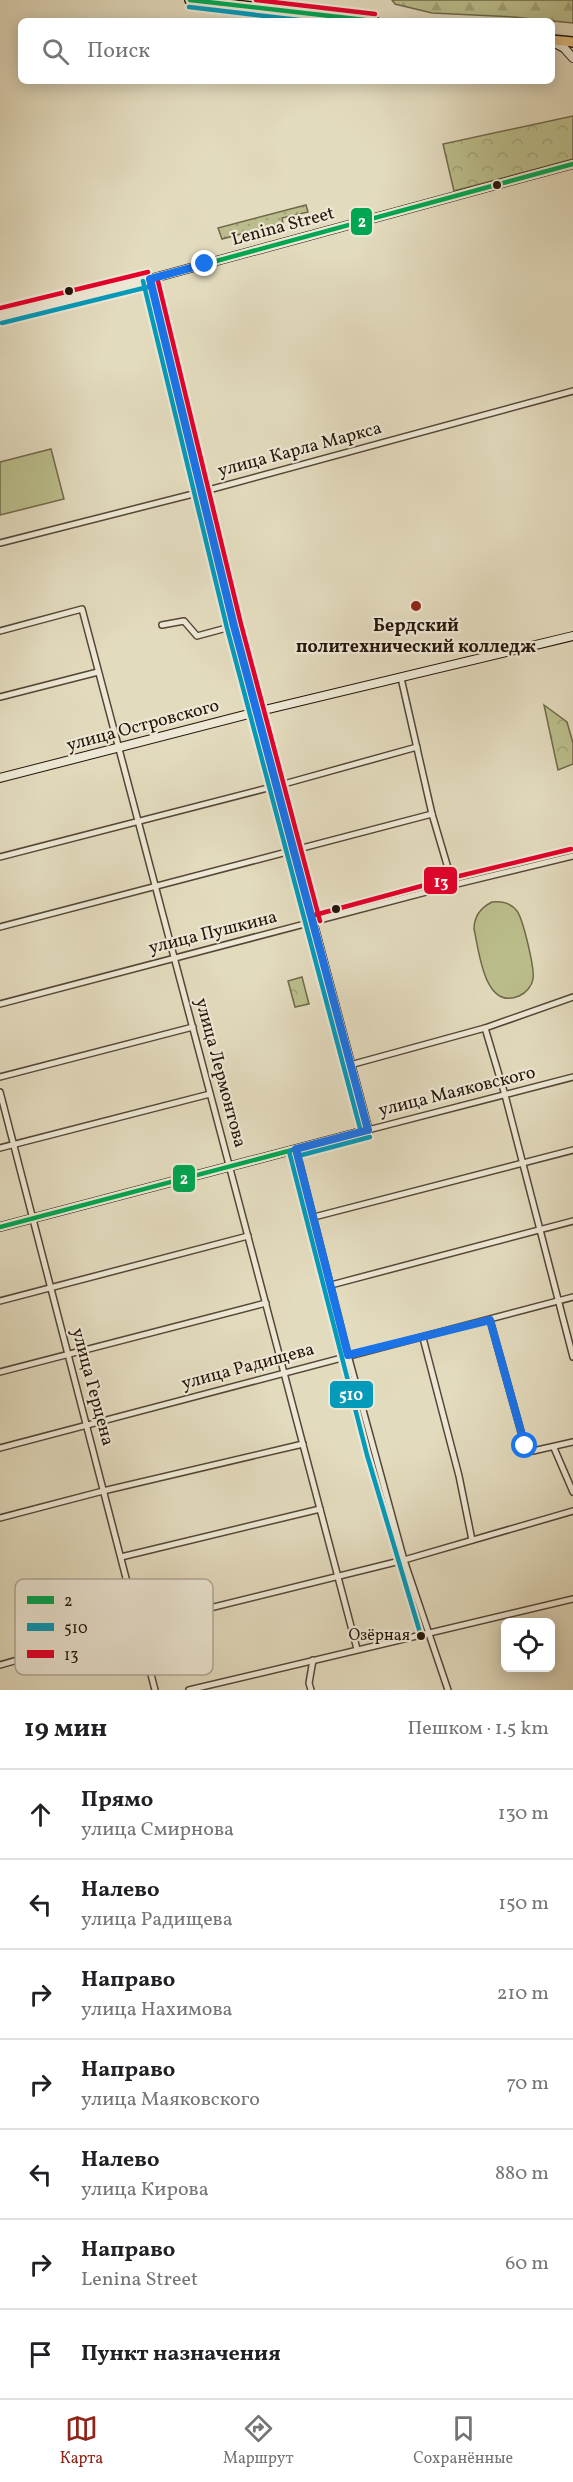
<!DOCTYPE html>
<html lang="ru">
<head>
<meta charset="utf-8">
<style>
	:root { --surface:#fff; --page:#f2f2f2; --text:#202124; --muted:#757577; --line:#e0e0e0; --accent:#8f2418 }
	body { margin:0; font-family:Vollkorn,serif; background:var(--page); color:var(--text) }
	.controls { position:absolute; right:18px; bottom:18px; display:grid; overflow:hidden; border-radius:9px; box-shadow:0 3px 15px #0003 }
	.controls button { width:54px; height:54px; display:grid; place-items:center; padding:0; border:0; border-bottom:2px solid var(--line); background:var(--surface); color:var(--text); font:30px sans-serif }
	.stop { position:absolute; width:18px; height:18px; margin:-14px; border:4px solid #1a73e8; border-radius:50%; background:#fff }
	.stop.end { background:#1a73e8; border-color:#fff; box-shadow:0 2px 6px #0008 }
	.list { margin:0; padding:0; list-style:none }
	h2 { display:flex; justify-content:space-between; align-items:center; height:78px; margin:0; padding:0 24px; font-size:26px }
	h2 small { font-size:20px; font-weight:400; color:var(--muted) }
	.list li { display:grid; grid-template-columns:39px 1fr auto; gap:18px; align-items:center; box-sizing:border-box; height:90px; padding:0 24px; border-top:2px solid var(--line) }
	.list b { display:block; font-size:22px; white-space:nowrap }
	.list p { margin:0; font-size:20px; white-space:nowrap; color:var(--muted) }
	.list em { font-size:20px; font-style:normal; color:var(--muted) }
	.icon { flex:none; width:33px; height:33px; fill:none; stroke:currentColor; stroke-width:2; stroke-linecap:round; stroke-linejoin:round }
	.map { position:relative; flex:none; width:573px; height:1690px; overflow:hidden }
	.search { position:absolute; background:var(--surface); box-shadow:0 3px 15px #0003; left:18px; right:18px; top:18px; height:66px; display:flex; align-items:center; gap:15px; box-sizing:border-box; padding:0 21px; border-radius:9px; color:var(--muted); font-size:22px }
	.sheet { height:708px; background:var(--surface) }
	nav { display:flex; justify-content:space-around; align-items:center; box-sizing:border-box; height:84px; border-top:2px solid var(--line); background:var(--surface); font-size:16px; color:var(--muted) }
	nav a { display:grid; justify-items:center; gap:3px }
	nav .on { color:var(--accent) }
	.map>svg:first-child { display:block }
</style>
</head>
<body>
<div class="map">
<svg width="573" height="1690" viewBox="0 0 573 1690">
	<defs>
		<pattern id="grass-dots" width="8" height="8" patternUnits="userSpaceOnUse" patternTransform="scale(1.5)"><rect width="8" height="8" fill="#bbbe8c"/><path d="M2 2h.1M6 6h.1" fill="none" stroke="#a1a277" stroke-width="1.8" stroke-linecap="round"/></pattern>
		<pattern id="forest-firs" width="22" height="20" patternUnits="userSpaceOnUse" patternTransform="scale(1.5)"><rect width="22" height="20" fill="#bbbe8c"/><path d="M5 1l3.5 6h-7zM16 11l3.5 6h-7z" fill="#a1a277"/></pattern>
		<pattern id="park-crowns" width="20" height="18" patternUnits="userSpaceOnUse" patternTransform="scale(1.5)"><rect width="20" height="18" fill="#bbbe8c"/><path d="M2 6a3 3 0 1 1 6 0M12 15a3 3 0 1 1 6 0" fill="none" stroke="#a1a277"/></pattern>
	</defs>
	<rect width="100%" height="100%" fill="#e3dbbe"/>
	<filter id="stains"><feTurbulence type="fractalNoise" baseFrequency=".00333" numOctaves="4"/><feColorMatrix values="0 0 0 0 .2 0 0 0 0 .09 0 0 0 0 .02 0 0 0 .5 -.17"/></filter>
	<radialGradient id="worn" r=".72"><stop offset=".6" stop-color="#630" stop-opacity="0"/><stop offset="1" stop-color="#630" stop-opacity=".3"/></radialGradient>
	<polygon fill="url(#grass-dots)" stroke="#70694a" stroke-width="1.5" points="306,205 308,212 282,218 283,223 222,239 218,228"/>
	<polygon fill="url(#forest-firs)" stroke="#70694a" stroke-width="1.5" points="392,0 573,0 573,23 513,17 432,13 395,4"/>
	<g fill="url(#park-crowns)" stroke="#70694a" stroke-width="1.5">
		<polygon points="573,116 573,159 454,191 443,144"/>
		<polygon points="544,705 567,722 573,743 573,764 558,770"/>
		<polygon points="302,977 309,1004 295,1007 288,981"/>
	</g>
	<g fill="#bbbe8c" stroke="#70694a" stroke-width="1.5">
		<polygon points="51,449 64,499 0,515 0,462"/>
		<path d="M 492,902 C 501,901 511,903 517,911 C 523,919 535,969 533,979 C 532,986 526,993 519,996 C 484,1011 479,950 474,929 C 474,916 480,908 492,902 Z"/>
	</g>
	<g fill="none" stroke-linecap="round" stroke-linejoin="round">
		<defs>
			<g id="street">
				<polyline points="0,543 201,492 573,391"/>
				<polyline points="162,625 184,621 197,636 234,626"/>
				<polyline points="0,631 82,609 357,1649"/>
				<polyline points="401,678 432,814 453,885"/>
				<polyline points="0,697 98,672"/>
				<polyline points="0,857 291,782 417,747"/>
				<polyline points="0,927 432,814"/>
				<polyline points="0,1004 453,885 573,856"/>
				<polyline points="485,1028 505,1095 573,1357"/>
				<polyline points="350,1065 485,1028 573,997"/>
				<polyline points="0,1077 193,1027"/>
				<polyline points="0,1092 155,1690"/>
				<polyline points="368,1130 573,1077"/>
				<polyline points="0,1148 210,1094"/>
				<polyline points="296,1149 348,1355 404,1560 448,1690"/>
				<polyline points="314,1217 573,1150"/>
				<polyline points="331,1285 573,1221"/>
				<polyline points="0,1301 248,1236"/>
				<polyline points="490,1320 525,1446 528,1450 533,1451 573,1442"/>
				<polyline points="423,1338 459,1476 472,1540"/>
				<polyline points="0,1372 266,1303"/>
				<polyline points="0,1448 573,1297"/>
				<polyline points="554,1448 573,1492"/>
				<polyline points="0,1518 103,1491 303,1444"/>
				<polyline points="121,1557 320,1509"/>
				<polyline points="0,1665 137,1626 404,1560 573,1511"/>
				<polyline points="189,1690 573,1599"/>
				<polyline points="311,1690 309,1683 313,1660"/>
			</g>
			<g id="secondary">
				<polyline points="553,42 564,48 573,58"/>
				<polyline points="0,316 150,279 573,164"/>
				<polyline points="0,778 256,712 573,636"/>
				<polyline points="0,1227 368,1130 234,626 150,279"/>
			</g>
			<g id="highway">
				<polyline points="190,0 374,21"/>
				<polyline points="552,40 573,42"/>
			</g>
		</defs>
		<use href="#street" stroke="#544636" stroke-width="8"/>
		<use href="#secondary" stroke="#241409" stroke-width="10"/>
		<use href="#highway" stroke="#241409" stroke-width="12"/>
		<use href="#street" stroke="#ede8d5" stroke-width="5"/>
		<use href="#secondary" stroke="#ede8d5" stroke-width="8"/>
		<use href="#highway" stroke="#e2be7f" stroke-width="9"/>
		<defs>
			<g id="bus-1">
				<polyline points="190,0 374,21"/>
				<polyline points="150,279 234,626 368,1130"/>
				<polyline points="150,279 573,164"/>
				<polyline points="0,1227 368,1130"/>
			</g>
			<g id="bus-2">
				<polyline points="189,7 308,21"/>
				<polyline points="143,281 227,628 361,1132"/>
				<polyline points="2,323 152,286"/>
				<polyline points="289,1151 367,1455 421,1636"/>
				<polyline points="298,1156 370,1137"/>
			</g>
			<g id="bus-3">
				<polyline points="256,0 375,14"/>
				<polyline points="157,277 241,624 320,921"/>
				<polyline points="0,308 148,272"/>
				<polyline points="311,916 451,878 571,849"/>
			</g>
		</defs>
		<use href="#bus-1" stroke="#ede8d5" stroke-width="9"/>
		<use href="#bus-2" stroke="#ede8d5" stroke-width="9"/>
		<use href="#bus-3" stroke="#ede8d5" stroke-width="9"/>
		<use href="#bus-1" stroke="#00a651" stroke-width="4.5"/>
		<use href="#bus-2" stroke="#049aba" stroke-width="4.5"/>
		<use href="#bus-3" stroke="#e4002b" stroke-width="4.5"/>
	</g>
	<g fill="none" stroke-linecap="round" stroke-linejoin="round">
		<polyline stroke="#1a73e8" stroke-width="8" points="205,264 150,279 234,626 368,1130 296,1149 348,1355 490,1320 525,1446"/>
	</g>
	<g fill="#241409" stroke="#ede8d5" stroke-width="2">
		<circle cx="497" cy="185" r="5"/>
		<circle cx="69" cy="291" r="5"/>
		<circle cx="336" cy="909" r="5"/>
		<circle cx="421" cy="1636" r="5"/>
	</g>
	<circle fill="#8f2418" stroke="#ede8d5" stroke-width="2" cx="416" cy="606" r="6"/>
	<g text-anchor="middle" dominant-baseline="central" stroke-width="4.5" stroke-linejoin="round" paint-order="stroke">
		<g font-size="16" fill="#241409" stroke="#ede8d5" text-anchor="end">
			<text x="410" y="1636">Озёрная</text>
		</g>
		<g font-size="18" fill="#241409" stroke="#ede8d5">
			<text transform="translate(283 227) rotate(-15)">Lenina Street</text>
			<text transform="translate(300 450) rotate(-15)">улица Карла Маркса</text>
			<text transform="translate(143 726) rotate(-15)">улица Островского</text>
			<text transform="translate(213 933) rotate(-14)">улица Пушкина</text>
			<text transform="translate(220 1073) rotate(75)">улица Лермонтова</text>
			<text transform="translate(457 1092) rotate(-14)">улица Маяковского</text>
			<text transform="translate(248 1367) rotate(-15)">улица Радищева</text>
			<text transform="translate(92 1387) rotate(75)">улица Герцена</text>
		</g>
		<g font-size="18" font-weight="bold" fill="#241409" stroke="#ede8d5">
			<text x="416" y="626">Бердский<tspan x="416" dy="21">политехнический колледж</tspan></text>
		</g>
	</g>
	<rect x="15" y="1579" width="198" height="96" rx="9" fill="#ede8d5" stroke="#b1a898" stroke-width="1.5"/>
	<rect x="27" y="1596" width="27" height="8" fill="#00a651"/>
	<rect x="27" y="1623" width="27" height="8" fill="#049aba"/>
	<rect x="27" y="1650" width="27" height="8" fill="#e4002b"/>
	<g font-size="16" fill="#241409">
		<text x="64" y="1606">2</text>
		<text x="64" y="1633">510</text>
		<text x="64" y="1660">13</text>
	</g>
	<g stroke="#ede8d5" stroke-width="2">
		<rect x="350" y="207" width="23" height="29" rx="6" fill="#00a651"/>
		<rect x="423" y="866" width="35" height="29" rx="6" fill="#e4002b"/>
		<rect x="172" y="1164" width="24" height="29" rx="6" fill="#00a651"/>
		<rect x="329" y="1380" width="45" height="29" rx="6" fill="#049aba"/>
	</g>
	<g font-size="16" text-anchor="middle" font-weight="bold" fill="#fff">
		<text x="362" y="227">2</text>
		<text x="441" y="887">13</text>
		<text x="184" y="1184">2</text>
		<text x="351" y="1400">510</text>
	</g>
	<rect width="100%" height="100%" filter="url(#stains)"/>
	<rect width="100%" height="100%" fill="url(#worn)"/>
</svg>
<div class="controls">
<button><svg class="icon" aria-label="locate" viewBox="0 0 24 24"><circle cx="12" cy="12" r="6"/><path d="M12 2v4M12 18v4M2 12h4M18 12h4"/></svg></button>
</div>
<div class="stop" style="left:525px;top:1446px"></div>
<div class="stop end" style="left:205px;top:264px"></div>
<div class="search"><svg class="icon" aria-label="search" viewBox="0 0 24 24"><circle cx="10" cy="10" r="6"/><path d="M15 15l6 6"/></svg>Поиск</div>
</div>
<section class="sheet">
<h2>19 мин<small>Пешком · 1.5 km</small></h2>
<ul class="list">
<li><svg class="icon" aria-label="ahead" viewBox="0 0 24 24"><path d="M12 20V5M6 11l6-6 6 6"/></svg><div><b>Прямо</b><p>улица Смирнова</p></div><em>130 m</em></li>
<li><svg class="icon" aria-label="left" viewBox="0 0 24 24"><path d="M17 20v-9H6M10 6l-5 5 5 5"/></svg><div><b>Налево</b><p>улица Радищева</p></div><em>150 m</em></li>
<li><svg class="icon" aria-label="right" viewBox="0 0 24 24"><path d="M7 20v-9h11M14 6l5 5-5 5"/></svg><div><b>Направо</b><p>улица Нахимова</p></div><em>210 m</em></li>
<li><svg class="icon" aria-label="right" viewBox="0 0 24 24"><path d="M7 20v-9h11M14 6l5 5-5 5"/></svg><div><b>Направо</b><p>улица Маяковского</p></div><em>70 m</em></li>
<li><svg class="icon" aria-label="left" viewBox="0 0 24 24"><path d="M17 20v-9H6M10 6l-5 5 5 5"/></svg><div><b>Налево</b><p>улица Кирова</p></div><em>880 m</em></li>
<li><svg class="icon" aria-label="right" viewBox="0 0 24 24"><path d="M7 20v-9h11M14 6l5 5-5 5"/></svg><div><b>Направо</b><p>Lenina Street</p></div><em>60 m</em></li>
<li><svg class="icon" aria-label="arrive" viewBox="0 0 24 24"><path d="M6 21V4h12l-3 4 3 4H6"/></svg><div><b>Пункт назначения</b></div></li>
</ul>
</section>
<nav>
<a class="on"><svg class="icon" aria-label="map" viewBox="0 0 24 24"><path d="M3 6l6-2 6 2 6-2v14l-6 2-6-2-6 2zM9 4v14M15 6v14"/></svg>Карта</a>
<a><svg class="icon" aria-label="directions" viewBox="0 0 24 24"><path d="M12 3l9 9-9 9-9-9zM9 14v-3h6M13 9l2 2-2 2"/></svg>Маршрут</a>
<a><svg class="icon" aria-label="saved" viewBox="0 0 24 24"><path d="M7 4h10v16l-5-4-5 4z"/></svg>Сохранённые</a>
</nav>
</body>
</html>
